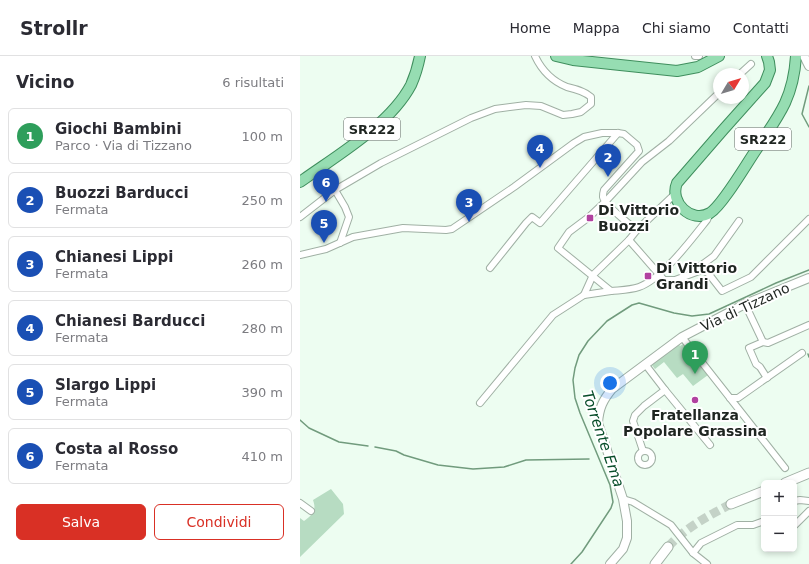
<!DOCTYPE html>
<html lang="it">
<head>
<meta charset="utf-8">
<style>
	:root { --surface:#fff; --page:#f7f7f7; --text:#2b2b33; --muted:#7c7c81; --line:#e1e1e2; --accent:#d93025 }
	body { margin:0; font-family:"DejaVu Sans",sans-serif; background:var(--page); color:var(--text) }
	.controls { position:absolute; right:12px; bottom:12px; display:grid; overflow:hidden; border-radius:6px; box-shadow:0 2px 6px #0003 }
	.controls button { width:36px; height:36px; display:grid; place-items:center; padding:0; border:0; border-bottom:1px solid var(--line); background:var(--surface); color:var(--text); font:20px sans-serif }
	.compass { position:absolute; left:413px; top:12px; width:36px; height:36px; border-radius:50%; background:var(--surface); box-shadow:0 2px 6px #0003; rotate:52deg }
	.you { position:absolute; left:310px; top:327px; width:14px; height:14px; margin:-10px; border:3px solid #fff; border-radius:50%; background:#1a73e8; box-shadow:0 0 0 6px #1a73e833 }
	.badge { display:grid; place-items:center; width:26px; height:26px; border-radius:50%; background:var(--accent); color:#fff; font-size:13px; font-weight:700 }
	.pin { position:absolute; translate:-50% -33px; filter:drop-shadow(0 1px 2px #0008) }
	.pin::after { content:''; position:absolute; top:21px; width:14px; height:12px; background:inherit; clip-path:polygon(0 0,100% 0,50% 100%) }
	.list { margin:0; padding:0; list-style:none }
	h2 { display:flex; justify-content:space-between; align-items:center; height:52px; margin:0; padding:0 16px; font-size:17px }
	h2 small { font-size:13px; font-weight:400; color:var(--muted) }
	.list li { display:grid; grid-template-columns:26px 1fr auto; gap:12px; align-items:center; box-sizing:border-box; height:56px; margin:0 8px 8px; padding:0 8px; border:1px solid var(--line); border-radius:6px }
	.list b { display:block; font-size:15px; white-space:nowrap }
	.list p { margin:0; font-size:13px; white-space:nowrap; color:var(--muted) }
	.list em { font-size:13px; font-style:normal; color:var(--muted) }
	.actions { display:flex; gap:8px; padding:12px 16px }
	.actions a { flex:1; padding:9px 0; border:1px solid var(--accent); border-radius:6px; text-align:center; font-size:14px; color:var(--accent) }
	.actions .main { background:var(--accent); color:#fff }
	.map { position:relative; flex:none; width:509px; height:508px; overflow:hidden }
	header { display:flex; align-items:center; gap:24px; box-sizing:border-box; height:56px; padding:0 20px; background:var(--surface); border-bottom:1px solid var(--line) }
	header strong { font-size:19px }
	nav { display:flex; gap:22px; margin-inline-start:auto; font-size:14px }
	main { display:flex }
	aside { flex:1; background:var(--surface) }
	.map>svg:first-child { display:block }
</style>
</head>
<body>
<header>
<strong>Strollr</strong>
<nav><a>Home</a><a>Mappa</a><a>Chi siamo</a><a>Contatti</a></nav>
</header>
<main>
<aside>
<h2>Vicino<small>6 risultati</small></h2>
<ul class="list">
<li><span class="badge" style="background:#2e9e5b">1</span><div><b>Giochi Bambini</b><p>Parco · Via di Tizzano</p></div><em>100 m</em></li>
<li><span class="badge" style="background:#1a4fb4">2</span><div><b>Buozzi Barducci</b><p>Fermata</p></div><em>250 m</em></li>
<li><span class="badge" style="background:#1a4fb4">3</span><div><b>Chianesi Lippi</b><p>Fermata</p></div><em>260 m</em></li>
<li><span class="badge" style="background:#1a4fb4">4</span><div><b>Chianesi Barducci</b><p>Fermata</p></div><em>280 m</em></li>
<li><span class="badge" style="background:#1a4fb4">5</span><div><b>Slargo Lippi</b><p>Fermata</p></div><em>390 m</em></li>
<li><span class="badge" style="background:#1a4fb4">6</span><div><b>Costa al Rosso</b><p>Fermata</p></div><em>410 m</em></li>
</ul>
<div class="actions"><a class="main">Salva</a><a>Condividi</a></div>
</aside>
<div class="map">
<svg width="509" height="508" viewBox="0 0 509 508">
	<rect width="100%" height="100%" fill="#edfdf1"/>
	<g fill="#b7dcc2">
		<polygon points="378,287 380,290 383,288 408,319 393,330 383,318 377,322 364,306 355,313 351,308"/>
		<path d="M 31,433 L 43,448 L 44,458 L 0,501 L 0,462 L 4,465 C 12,459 17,455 13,444 Z"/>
	</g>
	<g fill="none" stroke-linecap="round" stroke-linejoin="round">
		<g stroke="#719b7d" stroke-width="1.5">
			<polyline points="509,30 502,58 509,71"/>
			<polyline points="508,298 509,301"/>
			<polyline points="0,364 9,372 39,386 68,390"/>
			<polyline points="75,391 96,395 104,399 138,409 173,413 204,411 226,404 289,403"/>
			<polyline points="271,508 282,496 311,452 313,446 310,429 280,357 275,342 273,324 275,312 279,299 288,285 307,265 332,249 339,247 374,257 392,260 409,258 476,227 509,214"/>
		</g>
		<path stroke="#c4d2c7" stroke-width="9" stroke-dasharray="9 4.5" stroke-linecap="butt" d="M 368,491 C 385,472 408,460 431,448"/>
		<defs>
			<g id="minor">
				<polyline points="395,0 399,0"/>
				<polyline points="440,18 451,8"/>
				<polyline points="35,134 45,151 49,161 40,187"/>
				<path d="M 410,157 L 407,164 C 391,184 362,223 339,231 C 330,234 321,234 311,235 L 258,192 L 269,176 L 289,161 L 305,146 L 342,106 L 369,85 L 419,37"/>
				<path d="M 0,161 L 35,134 L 81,107 L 171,62 L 195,53 L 226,49 L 241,50 L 263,59 L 272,58 L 281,56 L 291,48 L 291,41 C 284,35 276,33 267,31 C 252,25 242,15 235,0"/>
				<polyline points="329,184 364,224 375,224 402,214 408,217 422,235 451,221 509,163"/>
				<path d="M 0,199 L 26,193 L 53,181 L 103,172 L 146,174 L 152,173 L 214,131 L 274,87 L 284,81 L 302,77 L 318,77 L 324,78 L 337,89 L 339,95 L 304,134 C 303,137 303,138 303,141 C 304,148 330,169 337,174"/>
				<polyline points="190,212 226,167 232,161 240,167 318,77"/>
				<polyline points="392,216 414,200 439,165"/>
				<polyline points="284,239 311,235"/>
				<polyline points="445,248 463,286"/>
				<polyline points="382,281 485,412"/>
				<polyline points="467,322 460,311 456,308 449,292 463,286 468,287 509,269"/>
				<polyline points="365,334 410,389"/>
				<polyline points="430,342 438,342 502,297"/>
				<polyline points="180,347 253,259 284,239 293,219 329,184 337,174 375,138"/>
				<circle cx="345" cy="402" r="7"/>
				<polyline points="343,395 333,365 335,359 344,350 365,334 345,308"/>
				<polyline points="323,443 333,446 371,469 393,497 407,508"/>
				<polyline points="494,445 500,444 509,445"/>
				<polyline points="0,447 11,455"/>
				<polyline points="494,470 509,455"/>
				<polyline points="393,497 401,487 437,469 453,469 464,465"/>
			</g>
			<g id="tertiary">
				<polyline points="504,0 509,10"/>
				<path d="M 310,508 L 323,493 L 327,482 L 327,465 L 323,443 L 298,367 C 299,352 303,344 312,333 L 382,281 L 445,248 L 509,222"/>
			</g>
			<g id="secondary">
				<polyline points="485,427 509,417"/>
				<polyline points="431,448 464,435"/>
				<polyline points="355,508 368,491"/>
			</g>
			<g id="primary">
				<polyline points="256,0 273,4 377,15 398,11 419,0"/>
				<path d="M 467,0 L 469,6 L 470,14 L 465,27 L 423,74 L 377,127 C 369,146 391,168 410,157 C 423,149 448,105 458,91 C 467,77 478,62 485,47 C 492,32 495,16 496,0"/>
				<path d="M 0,126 C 36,100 90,69 111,29 C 115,20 118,10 120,0"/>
			</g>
		</defs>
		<use href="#minor" stroke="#a0b0a4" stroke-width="8"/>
		<use href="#tertiary" stroke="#a0b0a4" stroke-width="10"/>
		<use href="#secondary" stroke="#a0b0a4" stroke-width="11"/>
		<use href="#primary" stroke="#3f8e5d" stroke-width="12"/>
		<use href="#minor" stroke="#fff" stroke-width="6"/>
		<use href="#tertiary" stroke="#fff" stroke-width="8"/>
		<use href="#secondary" stroke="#fff" stroke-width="9"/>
		<use href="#primary" stroke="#96ddb2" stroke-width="10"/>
	</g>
	<g fill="#b142a0" stroke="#fff" stroke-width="1.5">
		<rect x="286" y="158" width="8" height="8" rx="2"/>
		<rect x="344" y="216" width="8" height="8" rx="2"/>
		<circle cx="395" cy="344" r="4"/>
	</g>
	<g text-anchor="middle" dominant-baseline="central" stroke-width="4" stroke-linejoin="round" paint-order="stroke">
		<g fill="#fff" stroke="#626664" stroke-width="1">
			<rect x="44" y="62" width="56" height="22" rx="3"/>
			<rect x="435" y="72" width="56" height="22" rx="3"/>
		</g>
		<g font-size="13" font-weight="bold" fill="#1f2521">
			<text x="72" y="73">SR222</text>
			<text x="463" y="83">SR222</text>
		</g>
		<g font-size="14" font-weight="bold" fill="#1f2521" stroke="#fff" text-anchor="start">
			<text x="298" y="154">Di Vittorio<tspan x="298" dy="16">Buozzi</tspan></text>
			<text x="356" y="212">Di Vittorio<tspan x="356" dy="16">Grandi</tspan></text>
			<text x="395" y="359" text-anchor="middle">Fratellanza<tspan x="395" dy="16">Popolare Grassina</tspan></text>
		</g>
		<g font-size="14" fill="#1f2521" stroke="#fff">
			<text transform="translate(445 251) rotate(-25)">Via di Tizzano</text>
		</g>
		<g font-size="15" font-style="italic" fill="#074d29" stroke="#fff">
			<text transform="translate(303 383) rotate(71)">Torrente Ema</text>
		</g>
	</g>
</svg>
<div class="controls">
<button>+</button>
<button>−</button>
</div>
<svg class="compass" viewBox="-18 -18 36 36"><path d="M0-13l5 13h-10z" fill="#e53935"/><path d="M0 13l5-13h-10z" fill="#7c7c81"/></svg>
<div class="you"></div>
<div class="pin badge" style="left:395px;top:318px;background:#2e9e5b">1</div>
<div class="pin badge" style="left:308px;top:121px;background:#1a4fb4">2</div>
<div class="pin badge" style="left:169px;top:166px;background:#1a4fb4">3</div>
<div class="pin badge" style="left:240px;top:112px;background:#1a4fb4">4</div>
<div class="pin badge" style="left:24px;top:187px;background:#1a4fb4">5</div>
<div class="pin badge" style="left:26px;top:146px;background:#1a4fb4">6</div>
</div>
</main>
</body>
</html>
